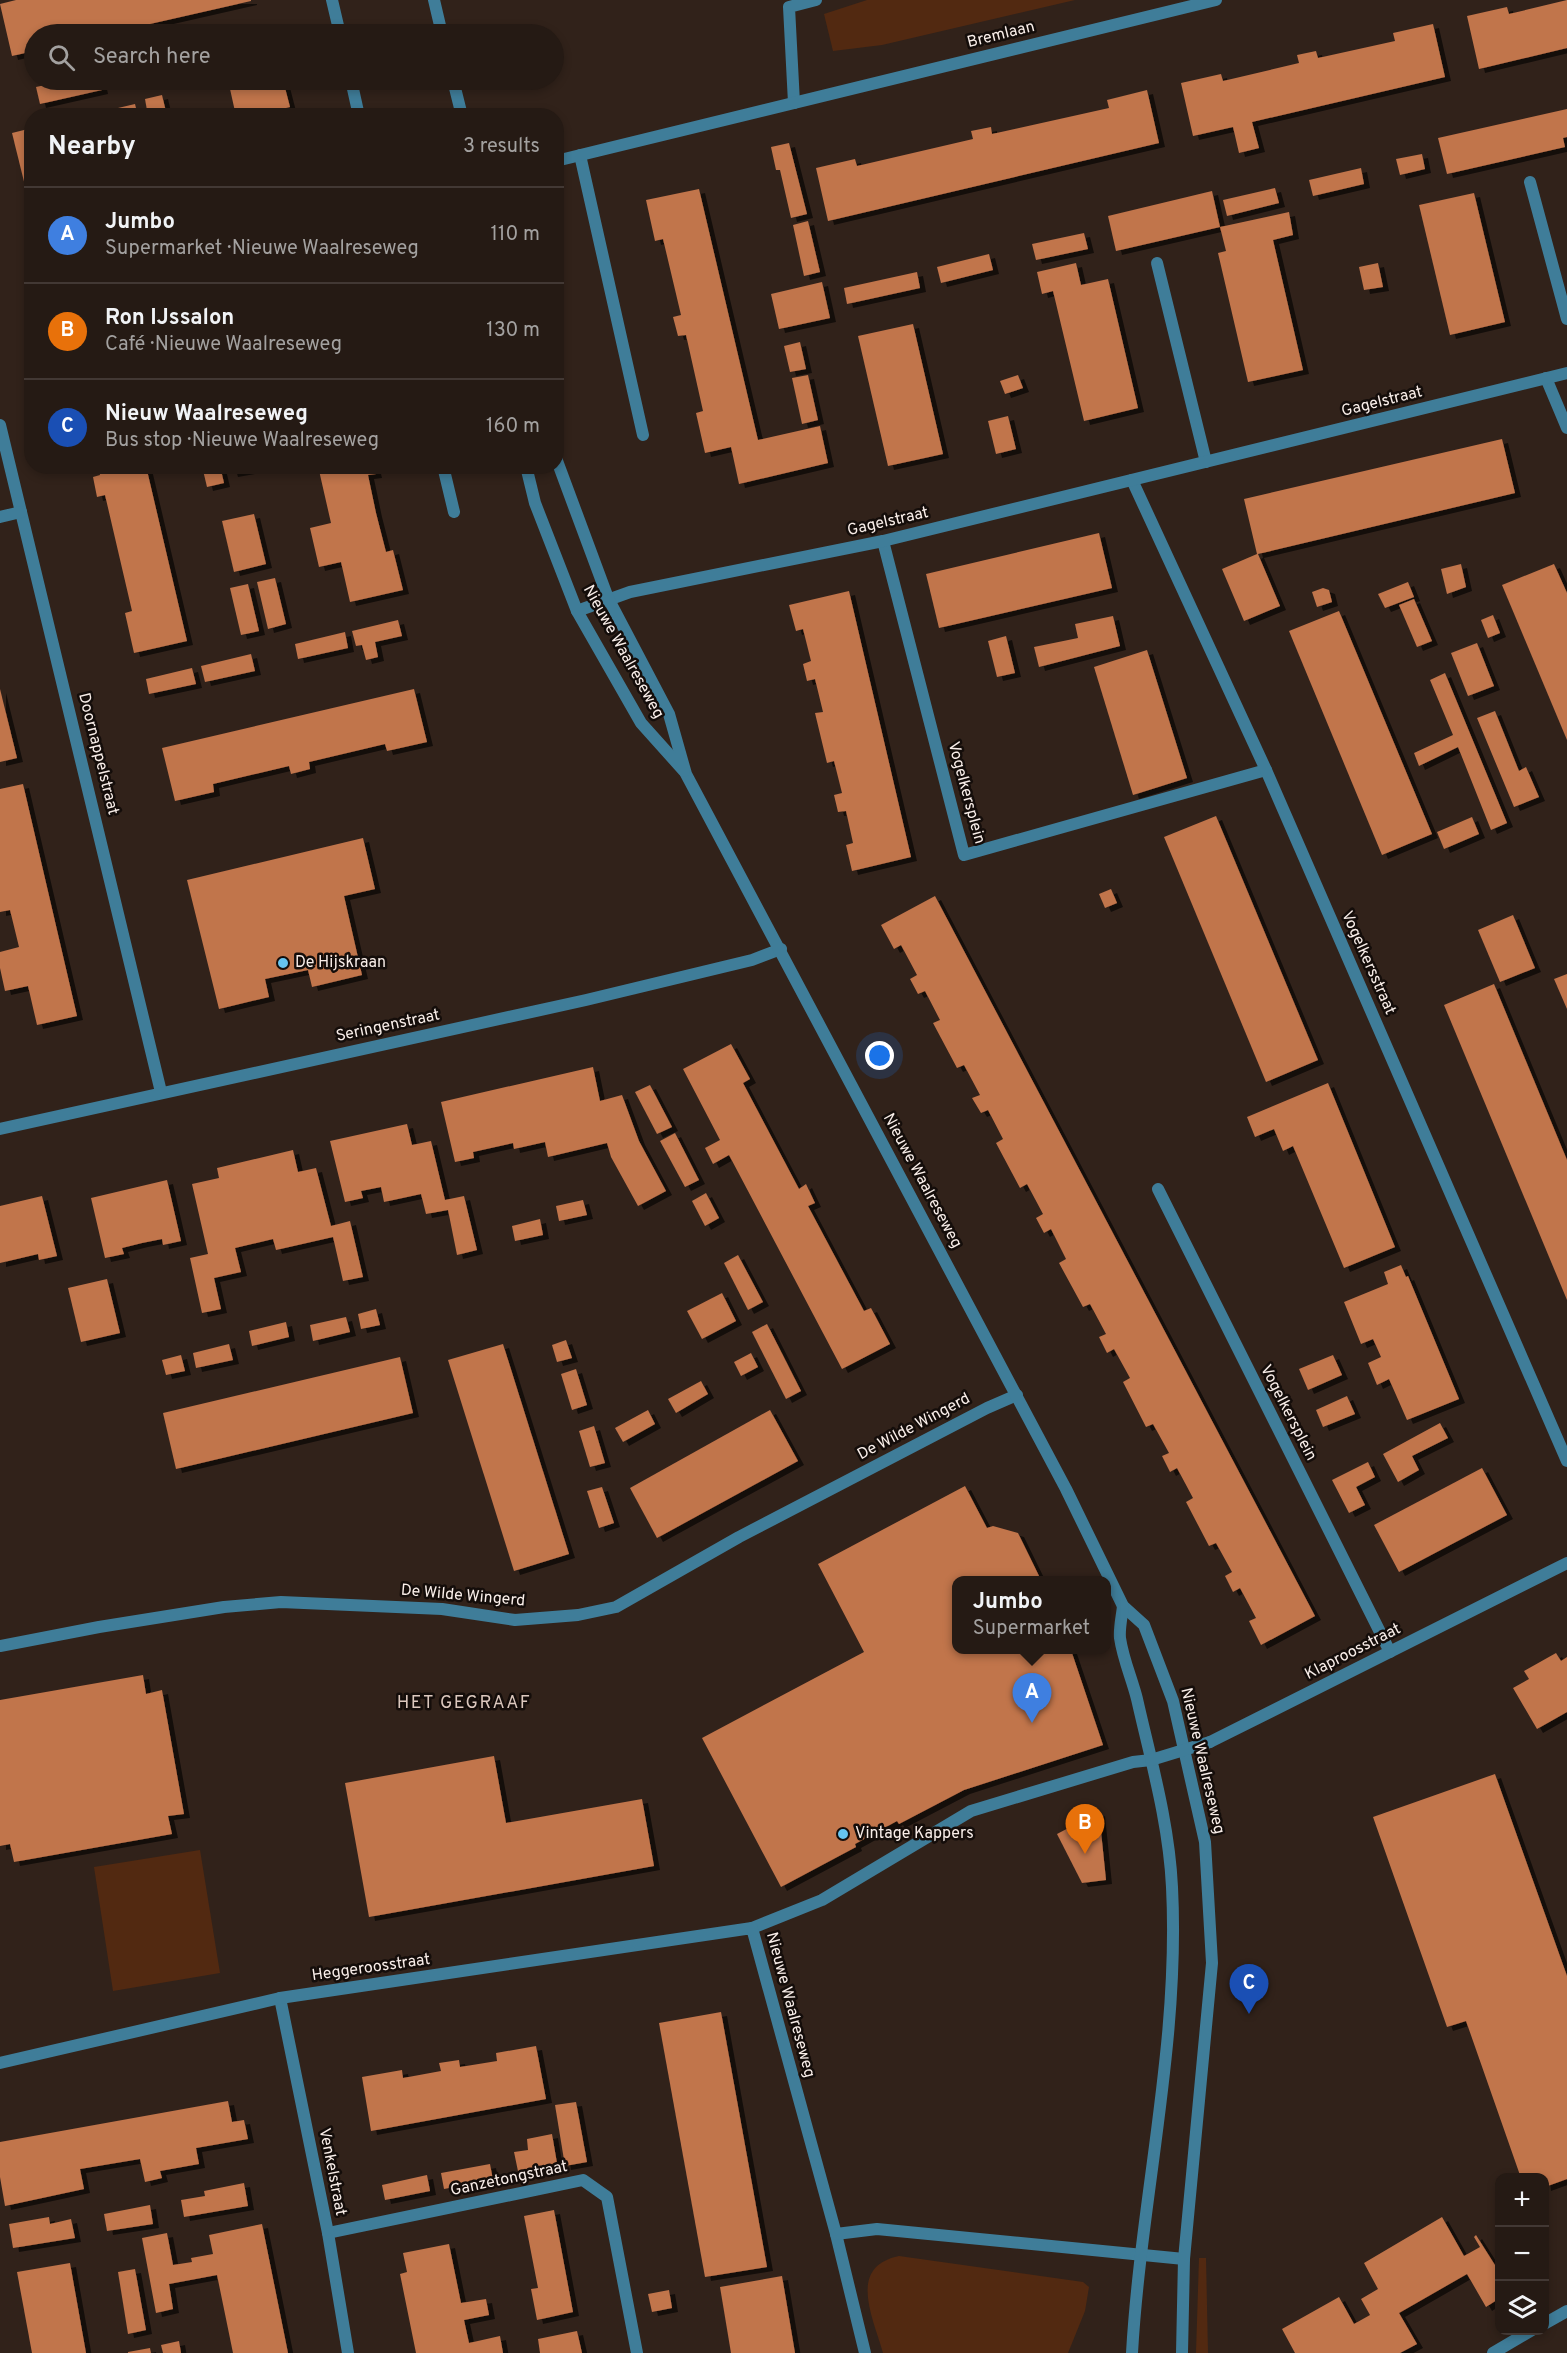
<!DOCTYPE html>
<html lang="en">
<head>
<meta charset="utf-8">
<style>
	:root { --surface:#251a14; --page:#2d231d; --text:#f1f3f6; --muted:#a3a1a0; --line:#423834; --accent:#66c4ef }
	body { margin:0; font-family:Overpass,sans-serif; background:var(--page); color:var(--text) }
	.controls { position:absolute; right:18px; bottom:18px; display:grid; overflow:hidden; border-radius:12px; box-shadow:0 3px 9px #0003 }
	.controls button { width:54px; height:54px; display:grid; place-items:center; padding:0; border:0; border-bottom:2px solid var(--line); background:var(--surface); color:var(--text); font:30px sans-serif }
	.you { position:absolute; left:880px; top:1056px; width:21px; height:21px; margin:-15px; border:4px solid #fff; border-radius:50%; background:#1a73e8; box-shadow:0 0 0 9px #1a73e833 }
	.badge { display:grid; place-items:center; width:39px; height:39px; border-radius:50%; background:var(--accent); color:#fff; font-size:20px; font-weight:700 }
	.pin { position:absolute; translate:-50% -50px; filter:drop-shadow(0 2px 3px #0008) }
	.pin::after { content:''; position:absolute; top:32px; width:21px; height:18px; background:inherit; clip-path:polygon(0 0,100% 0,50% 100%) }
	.popup { position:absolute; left:952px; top:1576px; width:159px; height:78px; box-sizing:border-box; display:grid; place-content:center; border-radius:12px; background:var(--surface); filter:drop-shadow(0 2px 4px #0005); font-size:20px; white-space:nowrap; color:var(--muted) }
	.popup b { font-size:22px; color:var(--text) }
	.popup::after { content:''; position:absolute; left:50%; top:100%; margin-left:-12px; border:12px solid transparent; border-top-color:var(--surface) }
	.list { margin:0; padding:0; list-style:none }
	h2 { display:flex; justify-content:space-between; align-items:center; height:78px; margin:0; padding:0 24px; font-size:26px }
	h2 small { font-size:20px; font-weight:400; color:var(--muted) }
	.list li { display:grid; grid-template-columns:39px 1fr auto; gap:18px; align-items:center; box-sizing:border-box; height:96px; padding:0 24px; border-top:2px solid var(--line) }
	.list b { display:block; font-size:22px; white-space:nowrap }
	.list p { margin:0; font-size:20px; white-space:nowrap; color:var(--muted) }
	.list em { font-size:20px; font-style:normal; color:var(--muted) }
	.icon { flex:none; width:33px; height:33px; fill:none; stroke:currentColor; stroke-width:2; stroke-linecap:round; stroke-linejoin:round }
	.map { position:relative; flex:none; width:1567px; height:2353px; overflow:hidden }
	.search { position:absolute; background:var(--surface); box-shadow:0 3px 9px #0003; left:24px; top:24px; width:540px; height:66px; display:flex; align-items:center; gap:15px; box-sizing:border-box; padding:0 21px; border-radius:33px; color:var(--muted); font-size:22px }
	.panel { position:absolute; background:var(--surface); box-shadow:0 3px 9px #0003; left:24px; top:108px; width:540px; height:366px; border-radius:24px }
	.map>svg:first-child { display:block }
</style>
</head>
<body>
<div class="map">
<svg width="1567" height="2353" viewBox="0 0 1567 2353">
	<defs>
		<filter id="shadow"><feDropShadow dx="6" dy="4" stdDeviation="0" flood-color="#0009"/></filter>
	</defs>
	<rect width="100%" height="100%" fill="#31221a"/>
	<g fill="#522911">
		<polygon points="867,0 1075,0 882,45 833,51 824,14"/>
		<polygon points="200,1850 220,1973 113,1991 94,1867"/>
		<path d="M 899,2256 L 1083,2282 L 1089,2287 L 1085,2311 L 1068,2353 L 883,2353 C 873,2317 847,2267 899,2256 Z"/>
		<polygon points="1199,2258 1206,2258 1208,2353 1196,2353"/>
	</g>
	<g fill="#c1744b" filter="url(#shadow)">
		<polygon points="16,0 251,0 251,1 106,34 34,34 34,51 12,56 0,4"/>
		<polygon points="1567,0 1567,48 1479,69 1467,16 1507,7 1509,14"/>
		<polygon points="1433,24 1445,77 1252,122 1259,148 1239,153 1233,127 1193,136 1181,83 1221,74 1223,81 1299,63 1297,55 1316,51 1318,58 1395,41 1393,33"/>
		<polygon points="67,80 100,80 102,90 40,104 36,87"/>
		<polygon points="117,80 142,80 142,81 118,85"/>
		<polygon points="228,80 283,80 290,107 282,109 284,116 236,116"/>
		<polygon points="1147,90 1159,143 828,221 816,168 855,159 857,166 973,139 971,131 991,127 992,134 1109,108 1107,100"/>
		<polygon points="162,95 167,116 148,116 145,99"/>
		<polygon points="135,104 138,116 120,116 118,108"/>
		<polygon points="1567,109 1567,137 1563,138 1565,147 1447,174 1438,138"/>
		<polygon points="32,128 32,210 31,210 12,133"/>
		<polygon points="789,143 807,214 791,218 780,170 776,170 771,147"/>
		<polygon points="1422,154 1425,169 1400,175 1396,159"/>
		<polygon points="1361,168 1364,184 1313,196 1309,180"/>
		<polygon points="1275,188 1279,203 1227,216 1223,200"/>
		<polygon points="699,189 758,440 820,426 828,463 739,484 731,447 705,453 696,413 703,411 686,335 678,336 673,317 681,315 663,239 655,241 646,200"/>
		<polygon points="1212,191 1220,227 1116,251 1108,216"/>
		<polygon points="1474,193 1505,322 1450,335 1419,205"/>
		<polygon points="1289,212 1293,235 1273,240 1303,370 1248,382 1218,253 1226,251 1220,227"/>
		<polygon points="808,221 820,272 804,276 793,225"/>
		<polygon points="1084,233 1088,249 1036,260 1032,244"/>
		<polygon points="989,254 993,270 941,283 937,267"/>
		<polygon points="1076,263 1081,285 1108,279 1138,408 1084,421 1053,291 1042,294 1037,272"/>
		<polygon points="1378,263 1383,287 1364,290 1359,267"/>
		<polygon points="917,272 920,288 847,304 844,288"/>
		<polygon points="822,282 830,318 779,329 771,294"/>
		<polygon points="913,324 943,454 888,466 858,336"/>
		<polygon points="800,342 806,369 790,372 784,346"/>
		<polygon points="808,375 818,420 802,424 792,378"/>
		<polygon points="1018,375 1023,388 1005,394 1000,381"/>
		<polygon points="1008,416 1016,449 996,454 988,421"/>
		<polygon points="1502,439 1515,493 1258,554 1280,606 1244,621 1222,569 1257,554 1244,499"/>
		<polygon points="98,466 146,466 187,641 134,653 125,613 132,611 105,495 97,497 93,477 100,475"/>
		<polygon points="202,466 220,466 224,483 207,487"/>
		<polygon points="230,466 249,466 249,470 232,473"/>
		<polygon points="318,466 374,466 376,474 368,475 376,513 386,552 393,550 403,590 350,602 341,562 319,567 310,528 331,523"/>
		<polygon points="254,514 266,564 234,572 222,521"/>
		<polygon points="1099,533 1112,588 939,628 926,574"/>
		<polygon points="1461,564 1466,587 1447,594 1441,569"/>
		<polygon points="1554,564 1567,593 1567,740 1502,585"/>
		<polygon points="275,578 286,624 268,629 257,582"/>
		<polygon points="1408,582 1414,597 1385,608 1378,594"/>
		<polygon points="248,584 259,631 241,635 230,588"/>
		<polygon points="1323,588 1329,590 1332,602 1317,607 1312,592"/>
		<polygon points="849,591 911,857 852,871 846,845 853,843 846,811 838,812 834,795 842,793 834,761 827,763 815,713 823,712 815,679 807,681 803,664 811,661 803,629 796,631 789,605"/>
		<polygon points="1414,599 1432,641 1417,647 1399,605"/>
		<polygon points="1339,611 1432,834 1382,855 1289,631"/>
		<polygon points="1493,615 1500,633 1488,638 1481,620"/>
		<polygon points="1113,616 1120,646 1039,667 1034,647 1078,638 1075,624"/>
		<polygon points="398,620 402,636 375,642 378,657 366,660 362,645 356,646 352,631"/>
		<polygon points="345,632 348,648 298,659 295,644"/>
		<polygon points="1006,636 1015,673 997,677 988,641"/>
		<polygon points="1477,643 1494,686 1468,696 1451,653"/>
		<polygon points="1147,650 1187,778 1133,795 1094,667"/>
		<polygon points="251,654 255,671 205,682 201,666"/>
		<polygon points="192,668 196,684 149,694 146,679"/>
		<polygon points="1445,673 1507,823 1491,830 1458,747 1419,766 1414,753 1453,735 1430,680"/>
		<polygon points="0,689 17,758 0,762"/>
		<polygon points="414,689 427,742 387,751 385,744 309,762 310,769 291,774 289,766 213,784 214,792 175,801 162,748"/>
		<polygon points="1495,711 1519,771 1526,767 1539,797 1514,807 1477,718"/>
		<polygon points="23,784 77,1016 37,1025 28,986 5,991 0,968 0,952 19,947 10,910 0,912 0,789"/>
		<polygon points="1216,816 1318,1060 1266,1082 1164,837"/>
		<polygon points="1472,817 1479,834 1444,849 1437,832"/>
		<polygon points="363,838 375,889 344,896 362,975 312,987 308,970 265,979 269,997 219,1009 187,880"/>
		<polygon points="1111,889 1117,903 1105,908 1099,894"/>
		<polygon points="935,896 1315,1616 1261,1645 1249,1621 1256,1618 1240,1588 1233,1592 1225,1576 1232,1572 1216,1543 1209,1546 1186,1502 1193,1498 1177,1468 1170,1472 1162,1456 1169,1453 1153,1424 1146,1427 1123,1382 1130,1378 1114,1349 1107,1353 1099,1337 1106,1334 1090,1304 1083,1307 1059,1263 1066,1259 1051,1229 1044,1233 1036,1218 1043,1214 1027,1184 1020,1188 996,1143 1003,1139 988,1110 981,1113 972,1098 980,1095 964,1065 957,1068 933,1023 940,1020 925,991 918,994 910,979 917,975 901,945 894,949 881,925"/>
		<polygon points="1513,915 1535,968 1500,982 1478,930"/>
		<polygon points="1567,974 1567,1009 1554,979"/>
		<polygon points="1494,984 1567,1160 1567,1300 1444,1005"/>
		<polygon points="731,1044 750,1079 743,1083 799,1189 806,1184 815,1203 808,1206 864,1311 871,1308 890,1344 842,1369 729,1155 713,1164 705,1148 720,1140 683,1069"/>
		<polygon points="593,1067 600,1101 622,1095 639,1141 666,1191 638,1206 611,1157 607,1143 548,1157 545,1142 514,1149 513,1143 473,1152 474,1158 455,1162 441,1102"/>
		<polygon points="1328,1083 1395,1247 1344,1268 1293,1146 1283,1151 1274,1129 1255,1137 1247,1117"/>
		<polygon points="650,1085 672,1127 657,1134 635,1092"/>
		<polygon points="407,1124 412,1145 431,1141 445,1200 464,1196 477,1250 457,1255 448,1210 426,1214 421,1194 384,1202 381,1187 361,1191 363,1198 345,1202 330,1141"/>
		<polygon points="675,1133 699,1180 685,1187 660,1141"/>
		<polygon points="293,1150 298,1172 316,1168 331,1226 350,1221 363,1277 343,1281 333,1237 276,1250 273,1239 235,1248 241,1272 214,1278 221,1309 202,1313 190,1258 208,1254 192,1184 219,1178 217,1168"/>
		<polygon points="167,1180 181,1241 163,1245 162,1239 142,1243 122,1248 124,1254 105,1258 91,1198"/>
		<polygon points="706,1193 719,1218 705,1226 692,1201"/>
		<polygon points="42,1196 57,1256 39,1260 38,1254 0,1263 0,1206"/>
		<polygon points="583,1200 587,1215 559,1221 556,1206"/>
		<polygon points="540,1219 543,1235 515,1241 512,1226"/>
		<polygon points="738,1255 763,1302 748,1310 724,1263"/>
		<polygon points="1401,1265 1406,1277 1408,1276 1459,1399 1407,1420 1389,1379 1377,1385 1368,1363 1381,1357 1373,1339 1361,1344 1344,1302 1388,1284 1384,1272"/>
		<polygon points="107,1279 120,1333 81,1342 68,1288"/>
		<polygon points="722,1293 736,1321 702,1339 687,1311"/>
		<polygon points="376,1309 380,1325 361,1329 358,1314"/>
		<polygon points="346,1317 350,1332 313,1341 310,1325"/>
		<polygon points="286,1322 289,1337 252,1346 249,1331"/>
		<polygon points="767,1324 801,1391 786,1399 752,1332"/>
		<polygon points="566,1340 572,1358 557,1362 552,1345"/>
		<polygon points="229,1344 233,1360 196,1368 193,1353"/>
		<polygon points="503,1344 569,1554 514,1571 448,1360"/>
		<polygon points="751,1353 758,1367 741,1376 734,1362"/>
		<polygon points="181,1355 185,1371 166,1375 162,1360"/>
		<polygon points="1333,1355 1342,1375 1308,1390 1299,1369"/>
		<polygon points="400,1357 413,1413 176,1469 163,1413"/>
		<polygon points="576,1369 587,1405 572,1410 561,1374"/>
		<polygon points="701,1381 708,1394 676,1413 668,1399"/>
		<polygon points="1347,1396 1355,1414 1323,1427 1316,1410"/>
		<polygon points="648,1410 655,1424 623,1442 615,1428"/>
		<polygon points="770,1410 798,1461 657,1538 630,1488"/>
		<polygon points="1440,1423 1448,1438 1412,1456 1419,1470 1398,1482 1383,1454"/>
		<polygon points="594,1426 605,1463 590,1467 579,1431"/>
		<polygon points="1368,1462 1375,1477 1356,1487 1365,1505 1349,1513 1332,1480"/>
		<polygon points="1482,1468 1507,1515 1399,1572 1374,1525"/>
		<polygon points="965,1486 987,1528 993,1526 1018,1533 1041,1580 957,1580 957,1650 1071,1650 1103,1745 964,1790 899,1824 897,1821 855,1844 856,1847 781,1887 702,1738 864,1652 818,1564"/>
		<polygon points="602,1487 614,1523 599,1528 587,1491"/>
		<polygon points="1556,1653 1561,1661 1567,1657 1567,1712 1537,1729 1513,1688 1529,1679 1524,1671"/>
		<polygon points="143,1675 146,1694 162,1690 184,1814 168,1816 172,1834 14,1862 10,1844 0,1846 0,1700"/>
		<polygon points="494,1756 506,1823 642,1799 654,1866 369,1917 345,1783"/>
		<polygon points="1495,1774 1567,1976 1567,2179 1545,2187 1544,2178 1521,2178 1466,2021 1447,2027 1373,1817"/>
		<polygon points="1099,1812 1106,1880 1082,1883 1057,1834"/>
		<polygon points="721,2012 767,2267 705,2277 659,2023"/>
		<polygon points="536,2046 546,2099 371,2131 362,2077 402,2070 403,2078 441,2071 439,2063 459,2060 460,2067 497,2061 496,2053"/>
		<polygon points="228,2101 232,2122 244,2120 248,2139 196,2148 199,2164 160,2171 162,2178 145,2182 140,2159 80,2169 84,2189 5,2206 0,2177 0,2142"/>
		<polygon points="576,2102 587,2162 565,2166 555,2105"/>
		<polygon points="552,2134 558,2169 519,2176 514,2152 528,2150 527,2139"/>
		<polygon points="490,2164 493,2180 444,2189 441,2173"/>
		<polygon points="427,2175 430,2191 385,2200 382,2185"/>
		<polygon points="244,2183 248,2206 184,2217 181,2200 205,2196 204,2191"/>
		<polygon points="150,2205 153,2224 107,2231 104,2214"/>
		<polygon points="554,2210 573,2312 537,2320 531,2289 538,2288 524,2216"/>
		<polygon points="49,2217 50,2224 71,2219 75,2238 13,2248 9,2224"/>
		<polygon points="1442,2217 1464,2256 1480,2247 1474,2237 1476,2235 1500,2273 1500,2298 1486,2307 1467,2274 1399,2313 1417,2344 1400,2353 1295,2353 1282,2329 1339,2297 1354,2324 1370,2315 1361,2299 1378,2289 1364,2263"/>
		<polygon points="262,2224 288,2353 233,2353 217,2275 169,2284 173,2309 156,2313 142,2238 167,2233 173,2265 192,2262 191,2258 213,2254 209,2235"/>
		<polygon points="449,2244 461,2303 486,2299 489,2315 464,2320 469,2343 500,2336 503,2353 416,2353 400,2274 407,2272 403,2253"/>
		<polygon points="70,2263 86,2353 32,2353 17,2272"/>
		<polygon points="135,2269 146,2330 128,2334 118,2272"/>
		<polygon points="782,2276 795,2353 731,2353 720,2287"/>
		<polygon points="669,2290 672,2308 652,2312 648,2294"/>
		<polygon points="577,2331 582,2353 540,2353 538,2339"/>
		<polygon points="179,2341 181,2353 163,2353 161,2345"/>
		<polygon points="150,2348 151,2353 128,2353 128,2352"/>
	</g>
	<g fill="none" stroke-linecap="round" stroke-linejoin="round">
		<g stroke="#3f7d99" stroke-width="12">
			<polyline points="883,541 964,855 1266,770"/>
			<polyline points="1158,1189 1390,1652"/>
			<polyline points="328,2233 583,2180 607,2197 637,2353"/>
			<polyline points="1544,2324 1567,2311"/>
			<polyline points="1493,2353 1532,2330"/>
		</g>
		<polyline stroke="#3f7d99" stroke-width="12" points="752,1928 822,1900 971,1811 1133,1762 1151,1760"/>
		<g stroke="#3f7d99" stroke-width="12">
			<polyline points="332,0 340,34"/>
			<polyline points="351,80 359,116"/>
			<polyline points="794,103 789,7 816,0"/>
			<polyline points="580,155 643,435"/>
			<polyline points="556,161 1216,0"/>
			<polyline points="1530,182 1567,319"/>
			<polyline points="1157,263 1206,462"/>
			<polyline points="1546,378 1567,428"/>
			<polyline points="0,425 161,1092"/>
			<polyline points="443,466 454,512"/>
			<polyline points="1132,480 1266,770 1567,1461"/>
			<polyline points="0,517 21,512"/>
			<polyline points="577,611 630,592 883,541 1567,373"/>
			<polyline points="0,1129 586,1000 752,960 781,949"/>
			<polyline points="0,1646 99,1627 224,1607 281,1602 442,1609 515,1620 578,1615 616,1607 739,1537 987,1408 1017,1395"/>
			<polyline points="1210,1742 1567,1563"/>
			<polyline points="280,1998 328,2233 348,2353"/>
			<polyline points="0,2063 280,1998 752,1928 836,2234 865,2353"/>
			<polyline points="836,2234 877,2229 1184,2259"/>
		</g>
		<g stroke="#3f7d99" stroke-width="12">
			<polyline points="434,0 442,34"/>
			<polyline points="453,80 462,116"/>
			<polyline points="556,458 608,598 669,714 686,774 1066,1489 1123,1606 1144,1625 1173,1701 1205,1842 1212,1963 1184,2259 1182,2353"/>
			<polyline points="526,466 535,503 577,611 641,723 684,771"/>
			<path d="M 1123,1606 C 1122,1616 1119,1628 1120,1638 C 1123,1659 1132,1679 1137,1699 C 1151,1761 1169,1823 1172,1887 C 1180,2044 1141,2197 1132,2353"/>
			<polyline points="1151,1760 1210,1742"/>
		</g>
	</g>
	<g fill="#66c4ef" stroke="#140d0a" stroke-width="2">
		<circle cx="283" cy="963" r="6"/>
		<circle cx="843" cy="1834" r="6"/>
	</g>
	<g text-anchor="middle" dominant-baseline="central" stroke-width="5" stroke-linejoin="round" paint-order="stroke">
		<g font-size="16" fill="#f9eee9" stroke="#140d0a">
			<text transform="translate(1001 35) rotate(-14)">Bremlaan</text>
			<text transform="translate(1382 402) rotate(-14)">Gagelstraat</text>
			<text transform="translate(888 522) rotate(-13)">Gagelstraat</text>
			<text transform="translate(623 652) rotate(61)">Nieuwe Waalreseweg</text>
			<text transform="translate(98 754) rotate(76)">Doornappelstraat</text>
			<text transform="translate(966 793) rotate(75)">Vogelkersplein</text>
			<text transform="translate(1368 963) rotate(66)">Vogelkersstraat</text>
			<text transform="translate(388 1026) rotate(-12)">Seringenstraat</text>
			<text transform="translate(922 1181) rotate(62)">Nieuwe Waalreseweg</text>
			<text transform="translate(1288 1413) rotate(63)">Vogelkersplein</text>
			<text transform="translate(914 1427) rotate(-28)">De Wilde Wingerd</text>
			<text transform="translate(463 1596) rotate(5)">De Wilde Wingerd</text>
			<text transform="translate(1353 1652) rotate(-27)">Klaproosstraat</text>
			<text transform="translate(1202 1761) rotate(77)">Nieuwe Waalreseweg</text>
			<text transform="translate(371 1968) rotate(-8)">Heggeroosstraat</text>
			<text transform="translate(790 2005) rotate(75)">Nieuwe Waalreseweg</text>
			<text transform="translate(332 2172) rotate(79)">Venkelstraat</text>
			<text transform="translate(509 2179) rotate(-12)">Ganzetongstraat</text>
		</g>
		<g font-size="16" fill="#f9eee9" stroke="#140d0a" text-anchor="start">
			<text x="295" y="963">De Hijskraan</text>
			<text x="855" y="1834">Vintage Kappers</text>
		</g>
		<g font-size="18" letter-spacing="1.5" fill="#dcc8be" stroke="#140d0a">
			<text x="464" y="1703">HET GEGRAAF</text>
		</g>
	</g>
</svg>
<div class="controls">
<button>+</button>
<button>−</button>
<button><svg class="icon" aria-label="layers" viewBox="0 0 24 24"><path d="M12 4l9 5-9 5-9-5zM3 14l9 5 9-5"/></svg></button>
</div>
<div class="you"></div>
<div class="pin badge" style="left:1032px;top:1723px;background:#3f7fe0">A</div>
<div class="popup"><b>Jumbo</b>Supermarket</div>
<div class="pin badge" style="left:1085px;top:1854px;background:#e8710a">B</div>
<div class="pin badge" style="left:1249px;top:2014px;background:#1a4fb4">C</div>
<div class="search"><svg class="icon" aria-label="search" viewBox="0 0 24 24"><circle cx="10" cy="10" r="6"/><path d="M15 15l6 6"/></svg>Search here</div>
<section class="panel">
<h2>Nearby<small>3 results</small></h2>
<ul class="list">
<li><span class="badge" style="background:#3f7fe0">A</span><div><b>Jumbo</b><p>Supermarket · Nieuwe Waalreseweg</p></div><em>110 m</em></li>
<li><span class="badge" style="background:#e8710a">B</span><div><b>Ron IJssalon</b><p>Café · Nieuwe Waalreseweg</p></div><em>130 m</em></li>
<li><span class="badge" style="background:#1a4fb4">C</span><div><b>Nieuw Waalreseweg</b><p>Bus stop · Nieuwe Waalreseweg</p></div><em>160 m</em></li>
</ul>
</section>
</div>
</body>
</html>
